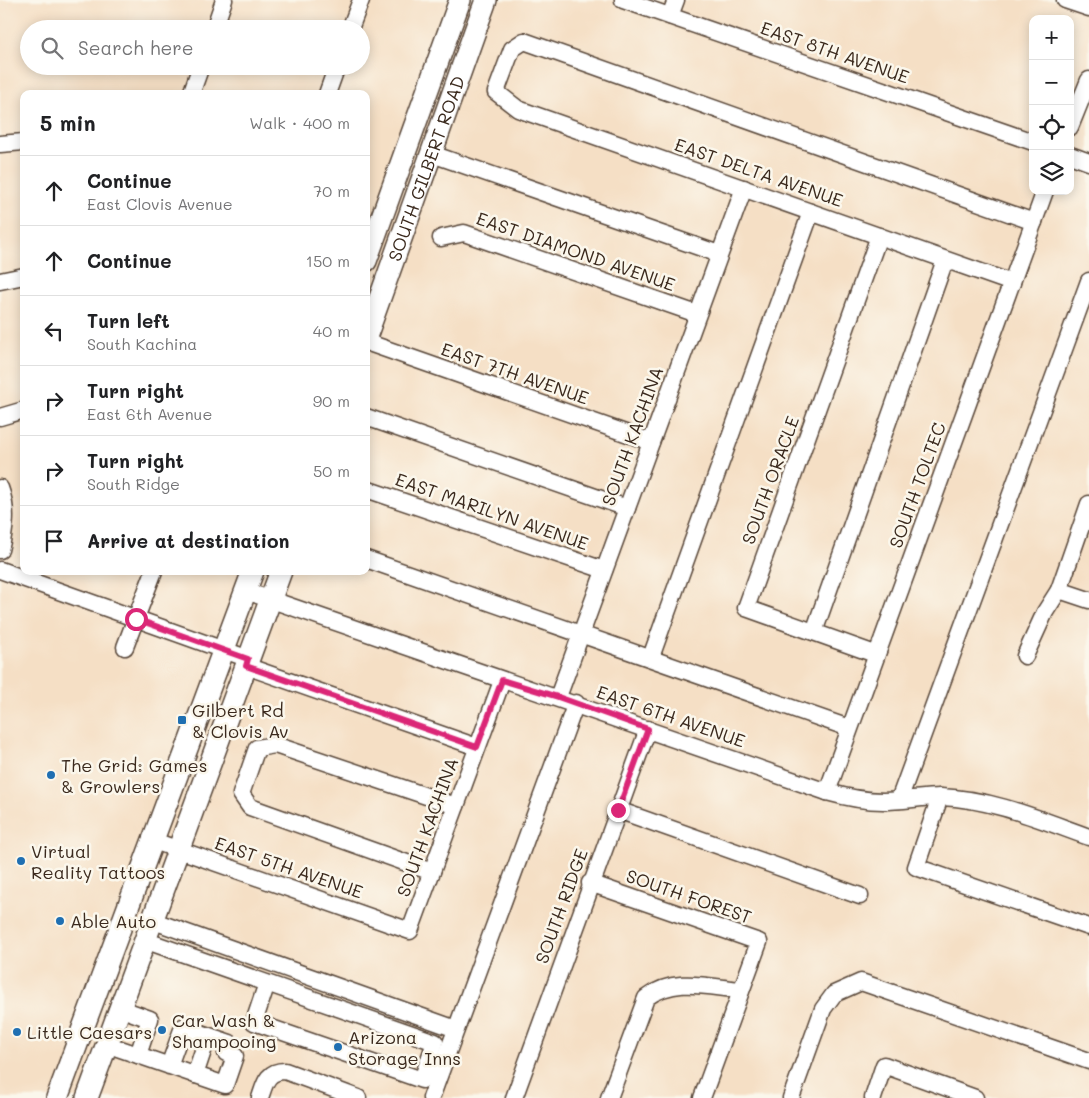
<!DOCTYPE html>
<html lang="en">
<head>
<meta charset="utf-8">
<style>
	:root { --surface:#fff; --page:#f6f6f6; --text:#202124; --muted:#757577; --line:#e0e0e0 }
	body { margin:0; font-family:Mali,sans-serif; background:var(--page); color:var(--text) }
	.controls { position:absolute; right:15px; top:15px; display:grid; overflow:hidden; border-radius:10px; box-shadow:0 2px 12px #0003 }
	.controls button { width:45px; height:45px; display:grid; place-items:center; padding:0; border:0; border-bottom:1px solid var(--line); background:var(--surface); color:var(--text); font:25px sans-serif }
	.stop { position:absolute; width:15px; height:15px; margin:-11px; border:4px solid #db2777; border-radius:50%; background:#fff }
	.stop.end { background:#db2777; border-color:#fff; box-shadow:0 1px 5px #0008 }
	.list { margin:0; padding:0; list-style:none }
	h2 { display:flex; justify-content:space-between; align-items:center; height:65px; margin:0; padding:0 20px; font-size:21px }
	h2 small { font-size:16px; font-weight:400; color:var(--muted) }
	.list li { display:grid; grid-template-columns:32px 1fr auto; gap:15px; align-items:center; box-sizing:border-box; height:70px; padding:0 20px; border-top:1px solid var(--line) }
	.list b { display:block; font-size:19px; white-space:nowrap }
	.list p { margin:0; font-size:16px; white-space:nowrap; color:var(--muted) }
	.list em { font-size:16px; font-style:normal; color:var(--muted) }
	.icon { flex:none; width:28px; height:28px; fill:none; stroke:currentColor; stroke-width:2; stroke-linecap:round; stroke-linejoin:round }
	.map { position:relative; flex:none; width:1089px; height:1098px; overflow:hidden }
	.search { position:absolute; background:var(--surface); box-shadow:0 2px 12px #0003; left:20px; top:20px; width:350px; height:55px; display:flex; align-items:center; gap:12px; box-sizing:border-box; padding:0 18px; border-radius:28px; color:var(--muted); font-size:19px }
	.panel { position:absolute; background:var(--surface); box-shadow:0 2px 12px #0003; left:20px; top:90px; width:350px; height:485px; border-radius:10px }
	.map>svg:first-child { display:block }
</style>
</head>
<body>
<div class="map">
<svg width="1089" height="1098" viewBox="0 0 1089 1098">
	<rect width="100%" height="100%" fill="#fbf7ec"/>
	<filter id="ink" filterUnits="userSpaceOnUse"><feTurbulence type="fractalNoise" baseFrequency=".02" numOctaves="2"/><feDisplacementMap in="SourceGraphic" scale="10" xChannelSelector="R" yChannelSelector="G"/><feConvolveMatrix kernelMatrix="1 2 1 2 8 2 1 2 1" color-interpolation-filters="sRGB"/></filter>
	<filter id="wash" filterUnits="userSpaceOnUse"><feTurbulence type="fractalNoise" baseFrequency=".0096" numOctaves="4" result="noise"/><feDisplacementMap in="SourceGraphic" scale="20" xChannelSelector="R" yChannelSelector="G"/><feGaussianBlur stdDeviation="1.12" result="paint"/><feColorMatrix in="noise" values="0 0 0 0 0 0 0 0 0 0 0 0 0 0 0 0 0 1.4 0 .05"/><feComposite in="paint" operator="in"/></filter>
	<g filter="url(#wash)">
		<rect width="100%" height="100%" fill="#f5dfc5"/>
	</g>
	<g filter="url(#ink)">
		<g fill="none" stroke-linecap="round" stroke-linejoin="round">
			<defs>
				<g id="minor">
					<polyline points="623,0 1033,142"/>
					<polyline points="1065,0 1089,8"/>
					<polyline points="670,16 676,0"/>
					<polyline points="214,29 224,0"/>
					<polyline points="350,29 361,0"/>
					<polyline points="191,94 201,66"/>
					<polyline points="327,94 337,66"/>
					<polyline points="1070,127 1089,80"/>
					<polyline points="0,144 24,142"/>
					<polyline points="432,154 719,254"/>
					<polyline points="1070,155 1089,162"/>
					<polyline points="441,238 464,233 697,314"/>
					<polyline points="0,281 24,276"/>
					<polyline points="1012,283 518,109 496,92 512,49 524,41 1034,222"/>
					<polyline points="366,342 651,442"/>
					<polyline points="0,417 24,410"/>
					<polyline points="366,417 627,508"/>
					<path d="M 0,488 C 8,509 5,530 0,550"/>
					<polyline points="366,489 604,570"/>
					<polyline points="366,559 849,728"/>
					<polyline points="0,570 249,659"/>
					<polyline points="1059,590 1089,600"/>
					<path d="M 246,591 L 827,792 C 845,797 864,801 883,801 C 903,801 922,797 941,797 C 993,799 1041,820 1089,837"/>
					<polyline points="814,632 945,260"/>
					<polyline points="125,647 154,571"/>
					<polyline points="875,654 746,608 879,236"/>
					<polyline points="1025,656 1045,612 1059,590 1089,504"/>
					<polyline points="651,657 811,212"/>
					<polyline points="246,666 477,747"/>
					<polyline points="558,697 744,188"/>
					<polyline points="827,792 1045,191"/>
					<polyline points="940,797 916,867 1089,927"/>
					<polyline points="899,800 1089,281"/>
					<polyline points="618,810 860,896"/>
					<polyline points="154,841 410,931 502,681"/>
					<polyline points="432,872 250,807 241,794 257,748 275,745 456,806"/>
					<polyline points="590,883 759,942 702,1098"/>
					<polyline points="151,920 456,1029"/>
					<polyline points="144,940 435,1042 422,1080 254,1022 267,983"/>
					<polyline points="119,1008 150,1019 138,1055"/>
					<polyline points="106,1044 225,1085 235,1056 226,1053 230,1043 183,1027 169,1066"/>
					<polyline points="195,1075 208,1036"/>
					<path d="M 260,1098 C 265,1083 267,1071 285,1071 L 358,1098"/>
					<polyline points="431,1098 576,703"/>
					<polyline points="514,1098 648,729"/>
					<path d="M 609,1098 L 646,998 C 675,976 708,987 741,990"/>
					<polyline points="791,1098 823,1009 834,994 861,982 1089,1061"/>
					<polyline points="873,1098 884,1065 975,1098"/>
				</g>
				<g id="major">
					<polyline points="366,261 460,0"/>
					<path id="s1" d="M 366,337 L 486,0"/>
					<polyline points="57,1098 253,571"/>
					<polyline points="87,1098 281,571"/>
				</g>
			</defs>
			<use href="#minor" stroke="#574537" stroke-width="19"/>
			<use href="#major" stroke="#574537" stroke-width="24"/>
			<use href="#minor" stroke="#fff" stroke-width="16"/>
			<use href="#major" stroke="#fff" stroke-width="21"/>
		</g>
	</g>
	<g fill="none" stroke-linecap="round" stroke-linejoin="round" filter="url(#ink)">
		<polyline stroke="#db2777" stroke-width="6" points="136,619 248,659 246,666 477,747 502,680 558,697 648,729 618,810"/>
	</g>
	<g fill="#1f6fb2" stroke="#fbf7ec" stroke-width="2">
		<rect x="177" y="715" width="10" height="10" rx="2.5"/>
		<circle cx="51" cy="775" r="5"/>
		<circle cx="21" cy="861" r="5"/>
		<circle cx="60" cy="921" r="5"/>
		<circle cx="162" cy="1030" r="5"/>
		<circle cx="17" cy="1032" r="5"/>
		<circle cx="338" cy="1047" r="5"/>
	</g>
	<g text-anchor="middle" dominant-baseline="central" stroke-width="5" stroke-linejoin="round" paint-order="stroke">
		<g font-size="18" fill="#3b2a1e" stroke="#fbf7ec">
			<text transform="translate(835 52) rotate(19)">EAST 8TH AVENUE</text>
			<text stroke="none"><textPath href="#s1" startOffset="179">SOUTH GILBERT ROAD</textPath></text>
			<text transform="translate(759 172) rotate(19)">EAST DELTA AVENUE</text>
			<text transform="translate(576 251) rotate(19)">EAST DIAMOND AVENUE</text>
			<text transform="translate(515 373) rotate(19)">EAST 7TH AVENUE</text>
			<text transform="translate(632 436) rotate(-70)">SOUTH KACHINA</text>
			<text transform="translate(770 480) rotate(-70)">SOUTH ORACLE</text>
			<text transform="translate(917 485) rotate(-70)">SOUTH TOLTEC</text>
			<text transform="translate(492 511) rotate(19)">EAST MARILYN AVENUE</text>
			<text transform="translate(671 716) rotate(19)">EAST 6TH AVENUE</text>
			<text transform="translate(427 827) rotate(-70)">SOUTH KACHINA</text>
			<text transform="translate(289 867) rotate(19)">EAST 5TH AVENUE</text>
			<text transform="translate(689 896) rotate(19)">SOUTH FOREST</text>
			<text transform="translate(561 906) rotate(-70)">SOUTH RIDGE</text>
		</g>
		<g font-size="18" fill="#3b2a1e" stroke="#fbf7ec" text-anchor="start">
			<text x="192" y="710">Gilbert Rd<tspan x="192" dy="21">&amp; Clovis Av</tspan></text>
			<text x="61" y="765">The Grid: Games<tspan x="61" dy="21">&amp; Growlers</tspan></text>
			<text x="31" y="851">Virtual<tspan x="31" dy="21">Reality Tattoos</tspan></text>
			<text x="70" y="921">Able Auto</text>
			<text x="172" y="1020">Car Wash &amp;<tspan x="172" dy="21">Shampooing</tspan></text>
			<text x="27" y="1032">Little Caesars</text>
			<text x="348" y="1037">Arizona<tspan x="348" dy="21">Storage Inns</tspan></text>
		</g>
	</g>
</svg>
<div class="controls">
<button>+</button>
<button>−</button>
<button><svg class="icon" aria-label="locate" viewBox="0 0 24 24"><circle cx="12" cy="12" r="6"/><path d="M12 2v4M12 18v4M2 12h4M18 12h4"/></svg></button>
<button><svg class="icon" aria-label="layers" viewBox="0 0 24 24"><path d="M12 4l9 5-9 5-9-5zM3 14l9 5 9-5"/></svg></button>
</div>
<div class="stop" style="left:136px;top:619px"></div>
<div class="stop end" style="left:618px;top:810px"></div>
<div class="search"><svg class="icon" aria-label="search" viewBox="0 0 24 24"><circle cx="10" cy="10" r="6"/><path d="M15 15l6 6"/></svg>Search here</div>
<section class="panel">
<h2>5 min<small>Walk · 400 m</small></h2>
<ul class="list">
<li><svg class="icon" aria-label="ahead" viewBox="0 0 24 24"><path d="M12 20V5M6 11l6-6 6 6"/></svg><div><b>Continue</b><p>East Clovis Avenue</p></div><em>70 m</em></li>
<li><svg class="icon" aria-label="ahead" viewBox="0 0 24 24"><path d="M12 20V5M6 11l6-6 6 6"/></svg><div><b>Continue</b></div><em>150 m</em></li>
<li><svg class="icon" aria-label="left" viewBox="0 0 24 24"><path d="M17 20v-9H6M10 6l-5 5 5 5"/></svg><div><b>Turn left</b><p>South Kachina</p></div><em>40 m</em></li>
<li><svg class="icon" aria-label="right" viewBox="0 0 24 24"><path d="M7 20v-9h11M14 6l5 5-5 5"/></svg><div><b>Turn right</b><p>East 6th Avenue</p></div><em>90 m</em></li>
<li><svg class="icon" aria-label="right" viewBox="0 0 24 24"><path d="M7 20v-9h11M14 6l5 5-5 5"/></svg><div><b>Turn right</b><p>South Ridge</p></div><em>50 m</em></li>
<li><svg class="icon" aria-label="arrive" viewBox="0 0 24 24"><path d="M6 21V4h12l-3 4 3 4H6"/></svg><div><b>Arrive at destination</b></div></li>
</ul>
</section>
</div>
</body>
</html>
